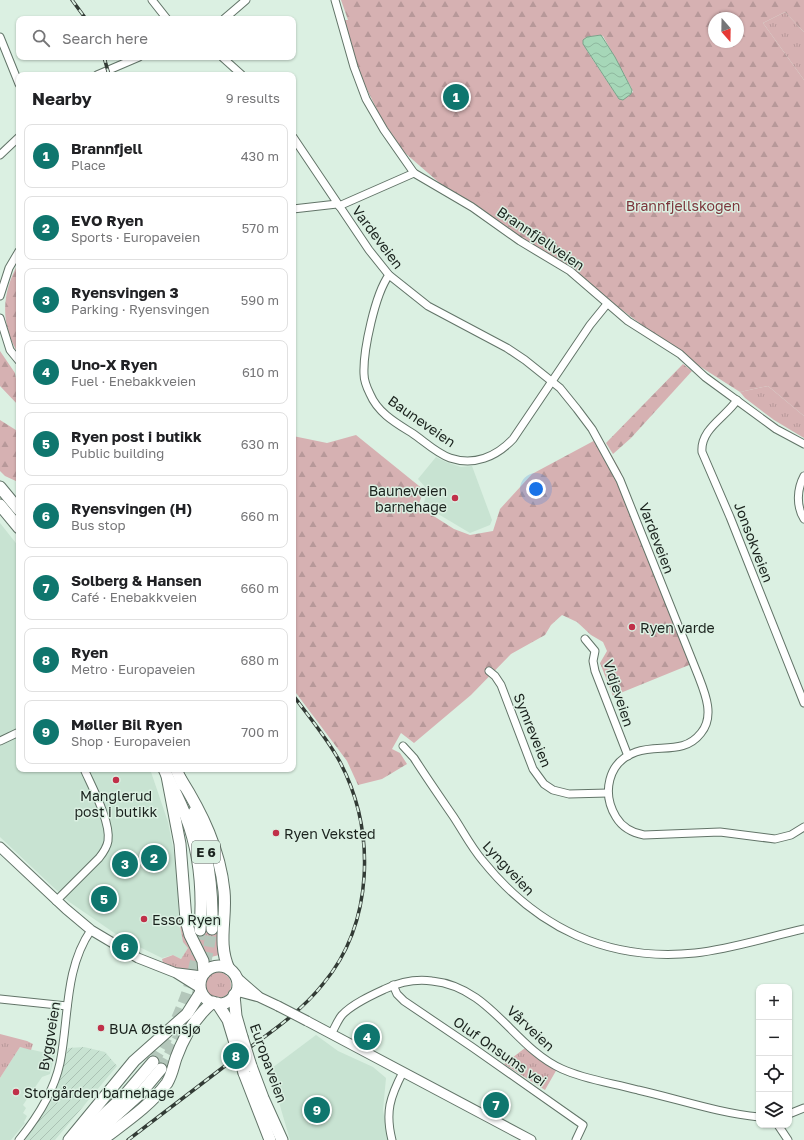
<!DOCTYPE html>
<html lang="en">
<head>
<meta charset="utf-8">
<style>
	:root { --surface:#fff; --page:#f6f6f6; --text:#202124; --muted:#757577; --line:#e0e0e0; --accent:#0f766e }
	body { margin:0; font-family:"Golos Text",sans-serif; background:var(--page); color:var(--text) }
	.controls { position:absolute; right:12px; bottom:12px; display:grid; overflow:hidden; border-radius:8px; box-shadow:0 1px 3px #0004 }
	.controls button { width:36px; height:36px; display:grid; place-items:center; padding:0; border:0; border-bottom:1px solid var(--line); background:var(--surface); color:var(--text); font:20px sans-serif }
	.compass { position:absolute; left:708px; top:12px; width:36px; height:36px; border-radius:50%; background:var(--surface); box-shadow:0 1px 3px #0004; rotate:160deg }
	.you { position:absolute; left:536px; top:489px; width:14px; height:14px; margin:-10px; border:3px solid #fff; border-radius:50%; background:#1a73e8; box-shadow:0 0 0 6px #1a73e833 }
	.badge { display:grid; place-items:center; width:26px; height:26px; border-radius:50%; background:var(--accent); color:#fff; font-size:13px; font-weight:700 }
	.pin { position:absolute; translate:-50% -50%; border:2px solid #fff; box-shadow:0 1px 4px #0006 }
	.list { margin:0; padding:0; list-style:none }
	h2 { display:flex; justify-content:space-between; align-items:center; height:52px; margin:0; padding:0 16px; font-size:17px }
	h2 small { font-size:13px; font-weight:400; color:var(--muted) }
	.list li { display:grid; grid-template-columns:26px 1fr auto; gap:12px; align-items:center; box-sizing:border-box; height:64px; margin:0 8px 8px; padding:0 8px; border:1px solid var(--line); border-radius:8px }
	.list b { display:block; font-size:15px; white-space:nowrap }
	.list p { margin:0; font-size:13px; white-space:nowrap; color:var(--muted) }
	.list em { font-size:13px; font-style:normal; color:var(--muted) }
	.icon { flex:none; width:22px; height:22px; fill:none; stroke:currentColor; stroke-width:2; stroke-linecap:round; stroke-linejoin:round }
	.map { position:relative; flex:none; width:804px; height:1140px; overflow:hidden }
	.search { position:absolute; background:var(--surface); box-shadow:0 1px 3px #0004; left:16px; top:16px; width:280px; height:44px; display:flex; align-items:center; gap:10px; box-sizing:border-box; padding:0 14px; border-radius:8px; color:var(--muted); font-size:15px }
	.panel { position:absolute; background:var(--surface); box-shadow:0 1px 3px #0004; left:16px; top:72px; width:280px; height:700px; border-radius:8px }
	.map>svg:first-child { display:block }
</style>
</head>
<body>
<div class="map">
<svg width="804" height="1140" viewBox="0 0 804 1140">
	<defs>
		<pattern id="industrial-furrows" width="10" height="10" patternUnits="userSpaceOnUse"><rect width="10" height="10" fill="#c8e3d2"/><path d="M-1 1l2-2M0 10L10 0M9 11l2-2" fill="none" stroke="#abc2b4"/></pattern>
		<pattern id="grass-tufts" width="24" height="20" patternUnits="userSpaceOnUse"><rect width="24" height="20" fill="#d6b1b2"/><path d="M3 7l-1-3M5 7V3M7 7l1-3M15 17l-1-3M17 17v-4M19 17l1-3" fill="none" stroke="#b79899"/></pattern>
		<pattern id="forest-firs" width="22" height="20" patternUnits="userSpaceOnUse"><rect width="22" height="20" fill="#d6b1b2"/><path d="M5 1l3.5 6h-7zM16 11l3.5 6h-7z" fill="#b79899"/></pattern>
		<pattern id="water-waves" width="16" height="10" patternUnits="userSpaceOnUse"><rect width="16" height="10" fill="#a6d7b8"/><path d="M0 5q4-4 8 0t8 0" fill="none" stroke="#8eb89e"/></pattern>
	</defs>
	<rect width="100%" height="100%" fill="#dbf0e2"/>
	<g fill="#c8e3d2">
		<polygon points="436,457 446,462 461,467 472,466 492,520 490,525 470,533 423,505 428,490 418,479"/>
		<polygon points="0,523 19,547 19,769 150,769 168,822 174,853 178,881 179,926 188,948 181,959 173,955 162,958 123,939 68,901 0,837"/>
		<polygon points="316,1035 338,1051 373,1067 386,1078 383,1110 389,1140 290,1140 271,1075 272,1068"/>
		<polygon points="20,1047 55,1055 50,1074 42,1077 23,1105 26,1108 23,1113 27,1116 24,1122 25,1123 11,1140 0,1140 0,1078"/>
	</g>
	<polygon fill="url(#industrial-furrows)" points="84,1047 105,1052 117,1066 55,1140 25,1140 50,1103 59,1082 68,1048"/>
	<g fill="url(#grass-tufts)">
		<polygon points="785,12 804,32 804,80 763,23"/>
		<polygon points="768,386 804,416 804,438 774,420 745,398 740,392"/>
		<path d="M 180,917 L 198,962 C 191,976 173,968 163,963 L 162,959 L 173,955 L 181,959 L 188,948 L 183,942 L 179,920 Z"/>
		<path d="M 220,921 L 219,955 L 207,958 L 191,922 C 199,934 213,934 220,921 Z"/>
		<circle cx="218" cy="985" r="13"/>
		<polygon points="0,1034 27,1041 33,1044 31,1050 20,1047 0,1078"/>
		<polygon points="525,1048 537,1058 557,1069 545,1090 504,1064"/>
	</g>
	<g fill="url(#forest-firs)" fill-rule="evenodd">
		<path d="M 341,0 L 804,0 L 804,32 L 785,12 L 763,23 L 804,80 L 804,416 L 768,386 L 740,392 L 682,355 L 614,304 L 458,199 L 405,153 L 382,120 L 360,75 L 344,20 L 348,20 ZM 714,18 L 738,18 L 738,42 L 714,42 ZM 600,35 L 603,36 L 631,87 L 633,92 L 625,98 L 619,99 L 587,51 L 587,37 Z"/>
		<path d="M 19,262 L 19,355 C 0,324 1,294 19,262 Z"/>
		<polygon points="0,351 15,373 16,379 19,380 19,406 0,386"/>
		<polygon points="683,364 692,371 631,438 613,454 606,443"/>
		<polygon points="0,420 19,432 18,482 5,476 0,471"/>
		<polygon points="356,435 424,490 418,506 454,529 470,535 493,531 500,509 532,474 601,437 620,470 694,663 613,696 600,663 607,651 603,642 591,635 577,622 562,615 551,625 545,635 511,654 471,695 414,743 401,733 392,749 400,753 407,764 382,779 358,785 347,761 293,689 293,436 327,443"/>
	</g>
	<polygon fill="#d6b1b2" points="485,189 500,201 492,212 477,200"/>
	<polygon fill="url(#water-waves)" stroke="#7ca18a" points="601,35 615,57 632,90 631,94 623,100 619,99 583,44 583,40 587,37"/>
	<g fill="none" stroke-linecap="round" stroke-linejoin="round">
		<g stroke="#b4c7bb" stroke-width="11" stroke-dasharray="11 5.5" stroke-linecap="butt">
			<path d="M 153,1062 C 179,1021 196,978 200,930"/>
			<path d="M 161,1069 C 173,1047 186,1025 195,1001 C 203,978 208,953 212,929"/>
		</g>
		<defs>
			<g id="minor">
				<polyline points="152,0 167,19"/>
				<polyline points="335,0 354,67 366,99 384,130 414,173 472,207 520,241 570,271 628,321 680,354 705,377 776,429 804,444"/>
				<polyline points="224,19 246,0"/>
				<polyline points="0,37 19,84"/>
				<polyline points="222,57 242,75"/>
				<polyline points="97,75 139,57"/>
				<path d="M 293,137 L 369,250 L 389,275 L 428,306 L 507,348 L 525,360 L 560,388 L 577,409 L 592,429 L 620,480 L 698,675 C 705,693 715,716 701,733 C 684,755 659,744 636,752 C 607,762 602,794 616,817 C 622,827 633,833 644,835 L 720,832 L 775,839 L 791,835 L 804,827"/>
				<polyline points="0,155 19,137"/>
				<polyline points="339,206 414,173"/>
				<polyline points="293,209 337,204"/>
				<path d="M 389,275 C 375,294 363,351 364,374 C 364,381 367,388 370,394 C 378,413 396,423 412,433 C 424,441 436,453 450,458 C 474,466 496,457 513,439 L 590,325 L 607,304"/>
				<polyline points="0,296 9,268 19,251"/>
				<polyline points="0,318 10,350 19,361"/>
				<path d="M 737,400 C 726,417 700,429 702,452 L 730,517 L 804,703"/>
				<path d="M 804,476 C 797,489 796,506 804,519"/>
				<polyline points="585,639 595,651 593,661 595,671 628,756"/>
				<polyline points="489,671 495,676 501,685 533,769 544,784 553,790 569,794 608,793"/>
				<polyline points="0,741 19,732"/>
				<path d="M 403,746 L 414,758 C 426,777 440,797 453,816 C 463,831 471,847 483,861 C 537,928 608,962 695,953 C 732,949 768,937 804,929"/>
				<path d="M 56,901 L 99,858 C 103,853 107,847 108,841 C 111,822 92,787 84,769"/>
				<polyline points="393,985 397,994 404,1001 472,1047 583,1125 576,1140"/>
				<polyline points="0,999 67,1006"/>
				<path d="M 331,1034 C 335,1028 337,1021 342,1015 C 352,1004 372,995 385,989 C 400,982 417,979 432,981 C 491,987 513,1047 562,1069 C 586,1080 613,1083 638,1090 C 678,1099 718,1113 759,1117"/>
				<polyline points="789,1114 804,1108"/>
				<polyline points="778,1125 788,1140"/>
				<path d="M 19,1140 C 37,1118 54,1091 60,1063 C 69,1019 64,969 91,930"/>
				<path d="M 392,1140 C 385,1112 390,1097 403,1072"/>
			</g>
			<g id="major">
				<polyline points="0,847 66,909 91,930 138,958 176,973 200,988"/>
				<polyline points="178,973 202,976"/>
				<polyline points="235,976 258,996"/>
				<polyline points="236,991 259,997 278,1006"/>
				<polyline points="307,1021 531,1140"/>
			</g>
			<g id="highway">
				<polyline points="0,487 19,510"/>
				<polyline points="0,505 19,528"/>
				<path d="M 164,769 C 171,785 180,800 186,817 C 200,853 203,892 200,930"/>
				<polyline points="176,769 183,785"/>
				<polyline points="167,776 180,844 186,920 190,935 203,961 204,973"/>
				<path d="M 180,778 C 202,813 220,850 224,891 C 227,918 217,943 229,969"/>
				<path d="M 194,812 C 208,850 213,888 212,929"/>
				<circle cx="219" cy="985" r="19"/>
				<polyline points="234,995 236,1016 242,1037"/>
				<polyline points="217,1003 228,1020 235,1043"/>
				<polyline points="251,1066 263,1098 282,1140"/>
				<polyline points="244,1073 270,1140"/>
				<polyline points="69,1140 134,1061 187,1014 201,992"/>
				<polyline points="76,1140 124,1096 153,1062"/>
				<polyline points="89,1140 140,1094 161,1069"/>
				<path d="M 102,1140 C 124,1123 150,1106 167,1083 C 172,1075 173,1067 176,1058 C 184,1036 195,1017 213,1002"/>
			</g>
		</defs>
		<use href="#minor" stroke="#627468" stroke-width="9"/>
		<use href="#major" stroke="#627468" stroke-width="11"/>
		<use href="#highway" stroke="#627468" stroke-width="13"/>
		<use href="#minor" stroke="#fff" stroke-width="7"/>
		<use href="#major" stroke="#fff" stroke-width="9"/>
		<use href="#highway" stroke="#fff" stroke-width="11"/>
		<defs>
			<g id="rail">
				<polyline points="72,0 86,19"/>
				<polyline points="104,57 109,75"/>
				<path d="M 128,1140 C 165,1112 201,1084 238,1056 C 268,1034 300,1013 323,984 C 374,923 376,831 340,762 C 327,738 309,717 293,695"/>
			</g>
		</defs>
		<use href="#rail" stroke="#323b35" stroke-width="3.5"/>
		<use href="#rail" stroke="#dbf0e2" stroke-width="2" stroke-dasharray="6" stroke-linecap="butt"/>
		<defs>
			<polyline id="major-bridge" points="278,1006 307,1021"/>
			<g id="highway-bridge">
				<polyline points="242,1037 251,1066"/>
				<polyline points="235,1043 244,1073"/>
			</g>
		</defs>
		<use href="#major-bridge" stroke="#627468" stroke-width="11" stroke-linecap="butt"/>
		<use href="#highway-bridge" stroke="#627468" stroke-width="13" stroke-linecap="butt"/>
		<use href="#major-bridge" stroke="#fff" stroke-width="9"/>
		<use href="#highway-bridge" stroke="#fff" stroke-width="11"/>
	</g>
	<g fill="#c03049" stroke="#dbf0e2" stroke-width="1.5">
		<circle cx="455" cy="498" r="4"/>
		<circle cx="632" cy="627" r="4"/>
		<circle cx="116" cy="780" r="4"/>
		<circle cx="276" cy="833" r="4"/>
		<circle cx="144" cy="919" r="4"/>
		<circle cx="101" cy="1028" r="4"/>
		<circle cx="16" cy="1092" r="4"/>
	</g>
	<g text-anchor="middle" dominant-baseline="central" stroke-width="3" stroke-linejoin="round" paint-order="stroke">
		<rect fill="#dbf0e2" stroke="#546058" stroke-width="1" x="192" y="841" width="28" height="22" rx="3"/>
		<g font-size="13" font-weight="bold" fill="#1a221d">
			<text x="206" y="852">E 6</text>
		</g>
		<g font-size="14" fill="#7c363c" stroke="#dbf0e2">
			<text x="683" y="205">Brannfjellskogen</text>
		</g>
		<g font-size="14" fill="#1a221d" stroke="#dbf0e2">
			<text transform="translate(378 237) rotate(53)">Vardeveien</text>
			<text transform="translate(541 238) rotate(34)">Brannfjellveien</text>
			<text transform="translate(422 421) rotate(35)">Bauneveien</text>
			<text transform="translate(657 538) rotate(69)">Vardeveien</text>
			<text transform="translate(754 542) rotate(69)">Jonsokveien</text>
			<text transform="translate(619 693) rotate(72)">Vidjeveien</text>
			<text transform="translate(533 730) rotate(68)">Symreveien</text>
			<text transform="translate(509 868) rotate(47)">Lyngveien</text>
			<text transform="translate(531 1028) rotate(43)">Vårveien</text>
			<text transform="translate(49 1036) rotate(-80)">Byggveien</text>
			<text transform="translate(500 1051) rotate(35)">Oluf Onsums vei</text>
			<text transform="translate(269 1063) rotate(70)">Europaveien</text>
		</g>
		<g font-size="14" fill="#1a221d" stroke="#dbf0e2" text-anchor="start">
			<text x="447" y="490" text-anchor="end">Bauneveien<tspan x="447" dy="16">barnehage</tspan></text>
			<text x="640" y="627">Ryen varde</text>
			<text x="116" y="795" text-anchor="middle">Manglerud<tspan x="116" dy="16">post i butikk</tspan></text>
			<text x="284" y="833">Ryen Veksted</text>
			<text x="152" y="919">Esso Ryen</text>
			<text x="109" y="1028">BUA Østensjø</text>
			<text x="24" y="1092">Storgården barnehage</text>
		</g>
	</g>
</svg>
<div class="controls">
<button>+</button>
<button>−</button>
<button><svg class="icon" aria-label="locate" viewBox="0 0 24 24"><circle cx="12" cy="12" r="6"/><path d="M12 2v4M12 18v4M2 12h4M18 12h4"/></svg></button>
<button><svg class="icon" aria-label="layers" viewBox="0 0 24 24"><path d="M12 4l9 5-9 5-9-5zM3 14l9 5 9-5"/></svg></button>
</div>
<svg class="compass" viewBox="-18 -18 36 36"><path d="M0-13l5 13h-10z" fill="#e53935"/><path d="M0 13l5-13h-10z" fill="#757577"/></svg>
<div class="you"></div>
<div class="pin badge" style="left:456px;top:97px">1</div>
<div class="pin badge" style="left:154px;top:858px">2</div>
<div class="pin badge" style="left:125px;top:864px">3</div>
<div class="pin badge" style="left:367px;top:1037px">4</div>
<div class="pin badge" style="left:104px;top:899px">5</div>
<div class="pin badge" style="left:125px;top:947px">6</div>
<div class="pin badge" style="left:496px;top:1105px">7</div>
<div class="pin badge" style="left:236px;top:1056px">8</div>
<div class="pin badge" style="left:317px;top:1110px">9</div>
<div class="search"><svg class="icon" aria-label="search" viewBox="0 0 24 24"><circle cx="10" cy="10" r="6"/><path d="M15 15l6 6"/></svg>Search here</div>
<section class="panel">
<h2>Nearby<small>9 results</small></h2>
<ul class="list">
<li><span class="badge">1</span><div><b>Brannfjell</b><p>Place</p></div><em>430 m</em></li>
<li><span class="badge">2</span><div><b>EVO Ryen</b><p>Sports · Europaveien</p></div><em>570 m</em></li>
<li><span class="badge">3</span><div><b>Ryensvingen 3</b><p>Parking · Ryensvingen</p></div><em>590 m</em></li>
<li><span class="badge">4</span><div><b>Uno-X Ryen</b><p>Fuel · Enebakkveien</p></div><em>610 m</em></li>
<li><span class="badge">5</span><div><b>Ryen post i butikk</b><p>Public building</p></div><em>630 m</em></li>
<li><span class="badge">6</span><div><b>Ryensvingen (H)</b><p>Bus stop</p></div><em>660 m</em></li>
<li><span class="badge">7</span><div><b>Solberg &amp; Hansen</b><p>Café · Enebakkveien</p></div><em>660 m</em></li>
<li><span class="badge">8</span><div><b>Ryen</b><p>Metro · Europaveien</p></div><em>680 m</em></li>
<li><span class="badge">9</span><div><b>Møller Bil Ryen</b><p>Shop · Europaveien</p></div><em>700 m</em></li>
</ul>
</section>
</div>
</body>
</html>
